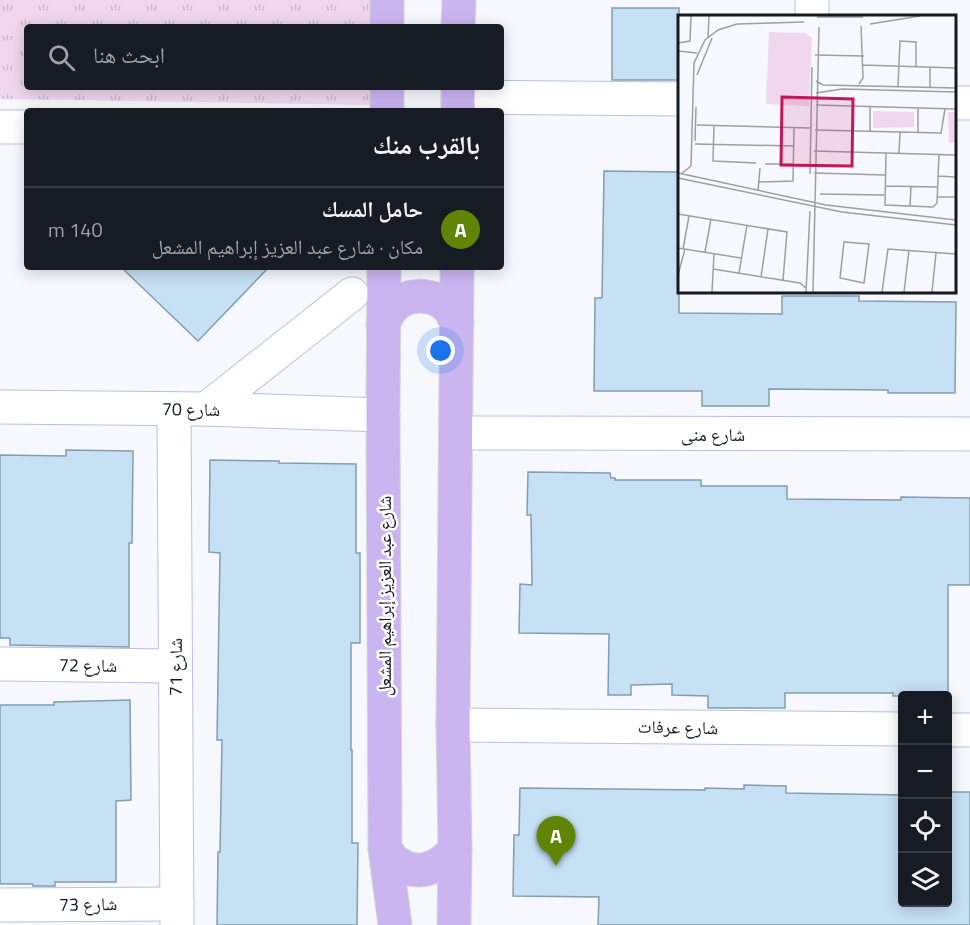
<!DOCTYPE html>
<html lang="ar">
<head>
<meta charset="utf-8">
<style>
	:root { --surface:#171b24; --page:#242831; --text:#f1f3f6; --muted:#9ea1a6; --line:#363941; --accent:#608404 }
	body { margin:0; font-family:"Titillium Web","Noto Naskh Arabic",sans-serif; background:var(--page); color:var(--text); direction:rtl }
	.controls { position:absolute; right:18px; bottom:18px; display:grid; overflow:hidden; border-radius:6px; box-shadow:0 3px 15px #0003 }
	.controls button { width:54px; height:54px; display:grid; place-items:center; padding:0; border:0; border-bottom:2px solid var(--line); background:var(--surface); color:var(--text); font:30px sans-serif }
	.you { position:absolute; left:441px; top:351px; width:21px; height:21px; margin:-15px; border:4px solid #fff; border-radius:50%; background:#1a73e8; box-shadow:0 0 0 9px #1a73e833 }
	.badge { display:grid; place-items:center; width:39px; height:39px; border-radius:50%; background:var(--accent); color:#fff; font-size:20px; font-weight:700 }
	.pin { position:absolute; translate:-50% -50px; filter:drop-shadow(0 2px 3px #0008) }
	.pin::after { content:''; position:absolute; top:32px; width:21px; height:18px; background:inherit; clip-path:polygon(0 0,100% 0,50% 100%) }
	.list { margin:0; padding:0; list-style:none }
	h2 { display:flex; justify-content:space-between; align-items:center; height:78px; margin:0; padding:0 24px; font-size:26px }
	h2 small { font-size:20px; font-weight:400; color:var(--muted) }
	.list li { display:grid; grid-template-columns:39px 1fr auto; gap:18px; align-items:center; box-sizing:border-box; height:84px; padding:0 24px; border-top:2px solid var(--line) }
	.list b { display:block; font-size:22px; white-space:nowrap }
	.list p { margin:0; font-size:20px; white-space:nowrap; color:var(--muted) }
	.list em { font-size:20px; font-style:normal; color:var(--muted) }
	.icon { flex:none; width:33px; height:33px; fill:none; stroke:currentColor; stroke-width:2; stroke-linecap:round; stroke-linejoin:round }
	.map { position:relative; flex:none; width:970px; height:925px; overflow:hidden; direction:ltr }
	.search { position:absolute; background:var(--surface); box-shadow:0 3px 15px #0003; left:24px; top:24px; width:480px; height:66px; display:flex; align-items:center; gap:15px; box-sizing:border-box; padding:0 21px; border-radius:6px; color:var(--muted); font-size:22px }
	.panel { position:absolute; background:var(--surface); box-shadow:0 3px 15px #0003; left:24px; top:108px; width:480px; height:162px; border-radius:6px; direction:rtl }
	.map>svg:first-child { display:block }
</style>
</head>
<body>
<div class="map">
<svg width="970" height="925" viewBox="0 0 970 925">
	<defs>
		<pattern id="park-tufts" width="24" height="20" patternUnits="userSpaceOnUse" patternTransform="scale(1.5)"><rect width="24" height="20" fill="#f0d7ee"/><path d="M3 7l-1-3M5 7V3M7 7l1-3M15 17l-1-3M17 17v-4M19 17l1-3" fill="none" stroke="#cdb8cc"/></pattern>
	</defs>
	<rect width="100%" height="100%" fill="#f6f8fe"/>
	<polygon fill="url(#park-tufts)" points="0,0 375,0 374,27 27,27 27,87 373,87 373,105 0,99"/>
	<g fill="#c6e0f4" stroke="#849db0" stroke-width="1.5">
		<rect x="612" y="8" width="67" height="72"/>
		<polygon points="604,171 679,172 679,313 782,314 782,296 859,296 859,301 956,302 955,393 888,393 888,390 769,389 769,406 702,406 702,391 594,391 595,298 602,298"/>
		<polygon points="121,267 269,267 198,341"/>
		<polygon points="66,450 133,451 132,543 129,543 129,647 10,645 10,638 0,638 0,455 66,456"/>
		<polygon points="210,460 279,461 279,463 356,464 356,553 360,553 360,643 351,643 351,750 352,750 352,843 358,843 357,925 217,925 218,852 220,852 222,740 217,740 220,553 209,552"/>
		<polygon points="528,472 610,473 611,478 615,478 615,480 701,480 701,486 787,486 787,499 901,500 901,497 970,498 970,585 948,585 948,696 893,696 893,693 785,693 785,708 708,708 708,696 672,695 672,684 631,685 631,695 608,695 609,634 519,633 520,584 532,585 531,515 527,515"/>
		<polygon points="130,700 131,800 116,801 116,882 55,882 55,886 33,886 33,884 0,884 0,705 54,705 54,702"/>
		<polygon points="744,785 786,786 786,793 903,795 903,903 948,903 948,792 970,792 970,925 598,925 599,897 513,896 514,835 519,835 520,788 705,790 705,788 744,789"/>
	</g>
	<g fill="none" stroke-linecap="round" stroke-linejoin="round">
		<defs>
			<g id="minor">
				<polyline points="812,16 812,0"/>
				<polyline points="458,97 679,99"/>
				<polyline points="954,103 970,103"/>
				<polyline points="0,127 27,127"/>
				<polyline points="0,407 206,409 383,415"/>
				<polyline points="174,409 177,925"/>
				<polyline points="206,409 352,294"/>
				<polyline points="456,433 970,434"/>
				<polyline points="0,664 175,666"/>
				<polyline points="453,725 902,729"/>
				<polyline points="948,730 970,730"/>
				<polyline points="0,905 177,904"/>
			</g>
			<g id="major">
				<polyline points="387,27 387,0"/>
				<polyline points="458,27 459,0"/>
				<polyline points="387,111 387,87"/>
				<polyline points="458,111 458,87"/>
				<polyline points="384,267 383,415 385,849 395,925"/>
				<path d="M 383,325 C 385,321 387,315 390,311 C 403,292 435,291 450,310 C 452,314 455,319 457,323"/>
				<path d="M 385,849 C 388,853 391,858 395,861 C 416,878 440,869 455,849"/>
				<polyline points="454,925 455,849 453,725 457,267"/>
			</g>
		</defs>
		<use href="#minor" stroke="#b8c2dd" stroke-width="35"/>
		<use href="#major" stroke="#d5d6d7" stroke-width="35"/>
		<use href="#minor" stroke="#fff" stroke-width="33"/>
		<use href="#major" stroke="#cbb5f1" stroke-width="33"/>
	</g>
	<g text-anchor="middle" dominant-baseline="central" stroke-width="5" stroke-linejoin="round" paint-order="stroke">
		<g font-size="18" fill="#151922" stroke="#fff">
			<text transform="translate(191 409) rotate(1)">شارع 70</text>
			<text x="713" y="434">شارع منى</text>
			<text transform="translate(384 596) rotate(-90)">شارع عبد العزيز إبراهيم المشعل</text>
			<text transform="translate(88 665) rotate(1)">شارع 72</text>
			<text transform="translate(175 667) rotate(-90)">شارع 71</text>
			<text transform="translate(678 727) rotate(1)">شارع عرفات</text>
			<text transform="translate(88 904) rotate(-1)">شارع 73</text>
		</g>
	</g>
	<g transform="translate(678 15)">
		<rect width="278" height="278" fill="#f6f8fe"/>
		<path d="M 91,17 L 127,18 L 134,23 L 131,91 L 88,89 ZM 195,96 L 236,97 L 236,112 L 195,113 ZM 270,97 L 277,97 L 277,128 L 271,127 Z" fill="#f0d7ee"/>
		<path fill="none" stroke="#9c9fa6" stroke-width="1.5" d="M 139,2 L 185,2M 192,9 L 242,1M 30,22 L 31,1M 0,28 L 12,26 L 13,1M 0,36 L 19,38M 137,40 L 186,41M 185,50 L 278,53M 19,60 L 34,23M 138,66 L 145,70 L 278,73M 181,69 L 185,63 L 183,11M 220,71 L 222,26 L 238,27 L 238,52M 252,72 L 252,52M 138,78 L 164,74 L 278,77M 138,90 L 278,94M 192,92 L 192,116M 19,110 L 132,113M 36,110 L 35,146 L 78,148M 137,115 L 263,118 L 267,94M 240,117 L 240,93M 17,126 L 18,92M 17,129 L 116,131M 136,136 L 278,140M 208,138 L 207,190 L 255,192 L 259,188 L 261,139M 221,138 L 222,117M 87,149 L 116,149M 0,158 L 148,190 L 278,205M 136,158 L 207,160M 3,159 L 13,151 L 16,48 L 27,25 L 40,15 L 59,9 L 126,7M 132,159 L 134,52M 260,161 L 278,162M 0,163 L 164,197 L 278,210M 81,167 L 115,166 L 116,113M 207,171 L 260,172M 80,176 L 82,153M 142,179 L 206,180M 259,182 L 278,182M 232,192 L 233,171M 0,199 L 109,217 L 105,265M 166,227 L 191,229 L 186,268 L 162,263 ZM 0,233 L 63,243M 5,234 L 11,201M 27,237 L 33,204M 35,254 L 122,268 L 128,273M 61,258 L 69,210M 0,260 L 7,234M 83,262 L 90,214M 34,277 L 36,239M 128,277 L 132,196M 135,277 L 141,12M 204,277 L 210,234 L 278,239M 226,277 L 231,235M 254,277 L 258,238"/>
		<path fill="#c2185b" fill-opacity="0.15" stroke="#c2185b" stroke-width="3" d="M 104,82 L 175,84 L 174,151 L 103,150 Z"/>
		<rect width="278" height="278" fill="none" stroke="#151922" stroke-width="3"/>
	</g>
</svg>
<div class="controls">
<button>+</button>
<button>−</button>
<button><svg class="icon" aria-label="locate" viewBox="0 0 24 24"><circle cx="12" cy="12" r="6"/><path d="M12 2v4M12 18v4M2 12h4M18 12h4"/></svg></button>
<button><svg class="icon" aria-label="layers" viewBox="0 0 24 24"><path d="M12 4l9 5-9 5-9-5zM3 14l9 5 9-5"/></svg></button>
</div>
<div class="you"></div>
<div class="pin badge" style="left:556px;top:866px">A</div>
<div class="search"><svg class="icon" aria-label="search" viewBox="0 0 24 24"><circle cx="10" cy="10" r="6"/><path d="M15 15l6 6"/></svg>ابحث هنا</div>
<section class="panel">
<h2>بالقرب منك<small></small></h2>
<ul class="list">
<li><span class="badge">A</span><div><b>حامل المسك</b><p>مكان · شارع عبد العزيز إبراهيم المشعل</p></div><em>140 m</em></li>
</ul>
</section>
</div>
</body>
</html>
